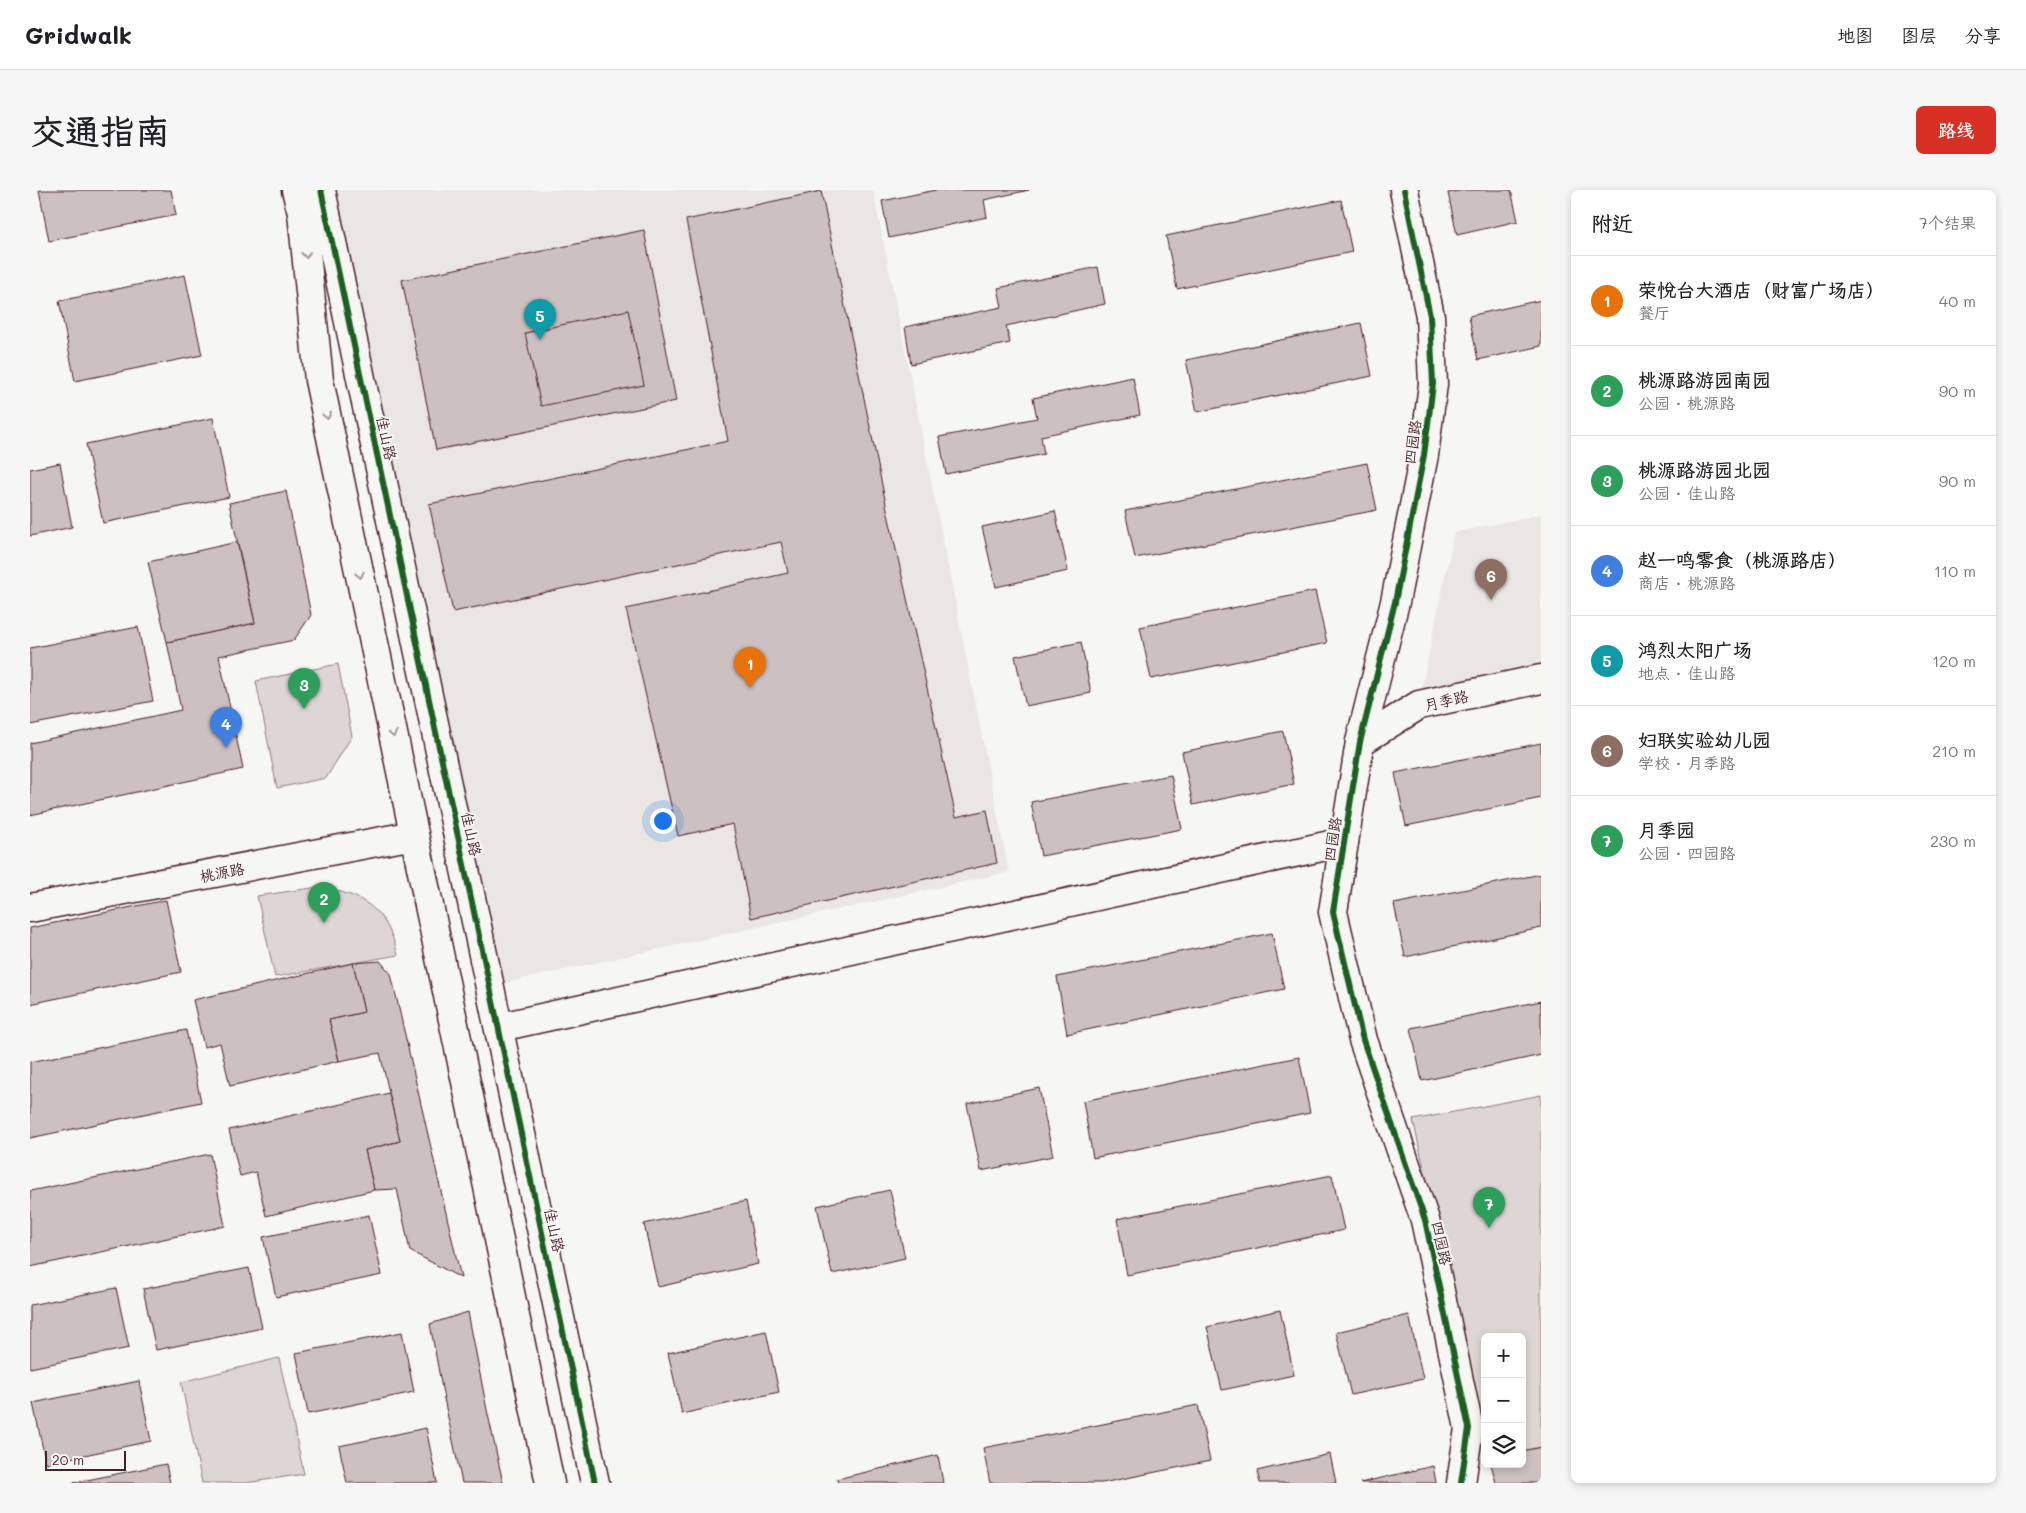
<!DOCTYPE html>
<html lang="zh">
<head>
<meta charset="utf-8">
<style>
	:root { --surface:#fff; --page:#f6f6f6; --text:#202124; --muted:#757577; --line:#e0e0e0; --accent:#d93025 }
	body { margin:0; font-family:Mali,"LXGW WenKai TC",sans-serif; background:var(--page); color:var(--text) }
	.controls { position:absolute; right:15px; bottom:15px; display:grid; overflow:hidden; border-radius:8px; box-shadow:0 2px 8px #0003 }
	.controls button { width:45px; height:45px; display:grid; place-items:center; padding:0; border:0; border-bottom:1px solid var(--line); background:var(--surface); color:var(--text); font:25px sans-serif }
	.scale { position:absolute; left:15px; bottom:12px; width:81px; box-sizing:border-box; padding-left:5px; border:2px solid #4a1f2b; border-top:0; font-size:14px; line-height:18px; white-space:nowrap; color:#4a1f2b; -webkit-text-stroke:4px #f6f6f2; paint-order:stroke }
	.you { position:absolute; left:632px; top:630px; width:18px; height:18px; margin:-12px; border:4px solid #fff; border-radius:50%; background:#1a73e8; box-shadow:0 0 0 8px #1a73e833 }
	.badge { display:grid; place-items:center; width:32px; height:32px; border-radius:50%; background:var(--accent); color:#fff; font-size:16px; font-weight:700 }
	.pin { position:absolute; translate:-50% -41px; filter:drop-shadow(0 1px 2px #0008) }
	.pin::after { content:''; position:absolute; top:26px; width:18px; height:15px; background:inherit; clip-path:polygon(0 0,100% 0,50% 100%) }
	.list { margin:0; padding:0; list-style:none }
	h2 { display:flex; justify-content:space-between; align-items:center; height:65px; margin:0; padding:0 20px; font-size:21px }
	h2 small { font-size:16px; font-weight:400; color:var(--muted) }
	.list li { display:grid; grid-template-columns:32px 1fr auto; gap:15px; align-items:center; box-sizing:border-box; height:90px; padding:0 20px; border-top:1px solid var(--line) }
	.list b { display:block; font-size:19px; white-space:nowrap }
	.list p { margin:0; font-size:16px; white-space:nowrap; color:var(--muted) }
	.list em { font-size:16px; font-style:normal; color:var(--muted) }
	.icon { flex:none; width:28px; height:28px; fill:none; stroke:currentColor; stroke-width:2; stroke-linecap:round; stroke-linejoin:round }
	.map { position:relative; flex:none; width:1511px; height:1293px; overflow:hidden; border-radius:8px }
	header { display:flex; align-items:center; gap:30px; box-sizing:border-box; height:70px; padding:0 25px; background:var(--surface); border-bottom:1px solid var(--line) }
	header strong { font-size:24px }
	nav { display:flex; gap:28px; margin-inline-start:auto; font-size:18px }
	.intro { display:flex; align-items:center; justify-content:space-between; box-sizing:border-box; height:120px; padding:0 30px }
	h1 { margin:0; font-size:35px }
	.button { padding:12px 22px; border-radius:8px; background:var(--accent); color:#fff; font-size:18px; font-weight:700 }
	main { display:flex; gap:30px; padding:0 30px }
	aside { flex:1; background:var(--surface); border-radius:8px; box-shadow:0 2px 8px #0003 }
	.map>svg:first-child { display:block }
</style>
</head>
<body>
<header>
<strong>Gridwalk</strong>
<nav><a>地图</a><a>图层</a><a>分享</a></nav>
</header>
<div class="intro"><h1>交通指南</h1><a class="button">路线</a></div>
<main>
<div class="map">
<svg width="1511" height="1293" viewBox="0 0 1511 1293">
	<rect width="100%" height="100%" fill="#f6f6f2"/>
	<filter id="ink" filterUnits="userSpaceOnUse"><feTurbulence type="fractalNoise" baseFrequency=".02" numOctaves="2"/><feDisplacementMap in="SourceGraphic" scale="10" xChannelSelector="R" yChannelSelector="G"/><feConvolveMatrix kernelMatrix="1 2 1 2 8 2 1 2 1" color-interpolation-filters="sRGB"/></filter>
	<g filter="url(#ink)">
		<g fill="#e9e6e3">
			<polygon points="291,0 843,0 979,682 461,796"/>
			<polygon points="1511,324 1511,476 1391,501 1424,343"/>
		</g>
		<g fill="#ddd6d5" stroke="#947a80">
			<polygon points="308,474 322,546 296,588 247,598 226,491"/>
			<path d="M 289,697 C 334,705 356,718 368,765 L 245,787 L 227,706 Z"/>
			<polygon points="1511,905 1511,1257 1492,1261 1492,1147 1455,1147 1455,1245 1383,930"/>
			<polygon points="249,1168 274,1284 216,1293 172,1293 151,1192"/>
		</g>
		<g fill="#ccc1c0" stroke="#4a1f2b">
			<polygon points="9,0 141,0 146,25 19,51"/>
			<polygon points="906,0 999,0 954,10 957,27 859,48 852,11"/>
			<polygon points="1434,0 1481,0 1488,31 1427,45 1418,3"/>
			<polygon points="791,1 858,324 926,627 957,620 967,673 721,728 703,634 648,646 596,419 758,383 751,352 423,422 399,314 698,251 656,30"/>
			<polygon points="1311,10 1322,62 1147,99 1136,46"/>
			<polygon points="614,40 646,211 406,260 372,90"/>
			<polygon points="1068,77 1075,114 976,136 980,153 881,174 875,137 972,117 968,98"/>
			<polygon points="155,85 172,165 45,191 29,111"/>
			<polygon points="1511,110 1511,156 1448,170 1439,126"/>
			<polygon points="598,120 614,195 511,216 495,143"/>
			<polygon points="1331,133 1342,186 1167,222 1156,170"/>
			<polygon points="1103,187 1110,225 1011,246 1014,264 916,284 909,247 1007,228 1003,208"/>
			<polygon points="183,228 199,307 73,333 56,254"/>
			<polygon points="30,273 42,337 0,346 0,279"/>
			<polygon points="1337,273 1347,320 1105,368 1095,321"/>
			<polygon points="256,301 281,425 264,450 189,466 213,579 0,625 0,553 151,520 137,452 225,433 199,313"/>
			<polygon points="1025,321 1038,381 966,397 952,337"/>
			<polygon points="207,352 225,433 137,452 118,372"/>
			<polygon points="1285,401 1297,453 1121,489 1110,437"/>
			<polygon points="108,437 123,511 0,535 0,458"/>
			<polygon points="1051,452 1061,503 996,516 985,466"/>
			<polygon points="1253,541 1264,594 1163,615 1152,562"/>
			<polygon points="1511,553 1511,608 1376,636 1365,583"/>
			<polygon points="1141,585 1152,639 1011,666 1001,612"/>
			<polygon points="1511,684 1511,738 1375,767 1364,714"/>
			<polygon points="136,710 151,782 0,814 0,738"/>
			<polygon points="1242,743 1254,799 1037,844 1027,787"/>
			<polygon points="350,771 361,784 431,1088 380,1061 367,999 344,1000 335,960 370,951 350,863 309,871 299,830 334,822 323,773"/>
			<polygon points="323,773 334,822 299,830 309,871 200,896 190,853 174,857 163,810"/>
			<polygon points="1511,811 1511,865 1392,891 1381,838"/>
			<polygon points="156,840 171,912 0,948 0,872"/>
			<polygon points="1269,867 1280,923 1063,968 1053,911"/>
			<polygon points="1009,898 1023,966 951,981 937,914"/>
			<polygon points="359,903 370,951 335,960 344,1000 236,1026 226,982 210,986 199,940"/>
			<polygon points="180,964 195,1036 0,1077 0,1001"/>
			<polygon points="1302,985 1314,1040 1097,1085 1087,1029"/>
			<polygon points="860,1000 875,1068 802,1084 787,1016"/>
			<polygon points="716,1011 728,1074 628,1097 614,1034"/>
			<polygon points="339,1025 352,1085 246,1107 233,1047"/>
			<polygon points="219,1078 232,1138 126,1160 113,1099"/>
			<polygon points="86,1098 99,1158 0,1178 0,1115"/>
			<polygon points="1250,1120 1264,1185 1192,1200 1177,1137"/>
			<polygon points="438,1122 457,1220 473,1293 432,1293 413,1204 400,1134"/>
			<polygon points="1379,1125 1393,1189 1321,1205 1306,1142"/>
			<polygon points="736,1141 749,1202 652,1224 638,1163"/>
			<polygon points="372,1142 384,1202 278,1224 266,1163"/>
			<polygon points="109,1191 121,1251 16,1273 3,1213"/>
			<polygon points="1168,1215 1180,1271 1072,1293 960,1293 953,1258"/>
			<polygon points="396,1238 407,1293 317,1293 309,1256"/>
			<polygon points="1511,1257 1511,1293 1466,1293 1461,1274 1492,1274 1492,1261"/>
			<polygon points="1300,1264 1306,1293 1230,1293 1227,1281"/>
			<polygon points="908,1265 913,1293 808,1293 807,1289"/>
			<polygon points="136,1274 140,1293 42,1293"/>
			<polygon points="1403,1276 1406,1293 1330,1293"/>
		</g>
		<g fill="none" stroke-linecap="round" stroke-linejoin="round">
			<defs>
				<g id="minor">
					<polyline points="1374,0 1400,126 1403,194 1394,265 1365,412 1330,552 1303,722 1333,850 1395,1030 1439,1238 1431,1293"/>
					<polyline points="1330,552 1389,515 1511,489"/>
					<polyline points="470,837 1314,652"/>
				</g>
				<g id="tertiary">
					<polyline points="266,0 272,23 289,190 520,1293"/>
					<polyline points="291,0 565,1293"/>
					<polyline points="0,718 384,645"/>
				</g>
			</defs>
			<use href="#minor" stroke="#4a1f2b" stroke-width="31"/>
			<use href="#tertiary" stroke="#4a1f2b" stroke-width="31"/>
			<use href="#minor" stroke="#f6f6f2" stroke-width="28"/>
			<use href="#tertiary" stroke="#f6f6f2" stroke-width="28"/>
			<defs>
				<g id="cycleway">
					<polyline points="291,0 565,1293"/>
					<polyline points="1374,0 1400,126 1403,194 1394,265 1365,412 1330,552 1303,722 1333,850 1395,1030 1439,1238 1431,1293"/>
				</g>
			</defs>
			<use href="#cycleway" stroke="#f6f6f2" stroke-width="9"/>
			<use href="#cycleway" stroke="#1b5e20" stroke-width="6"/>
		</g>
		<defs><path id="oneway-chevron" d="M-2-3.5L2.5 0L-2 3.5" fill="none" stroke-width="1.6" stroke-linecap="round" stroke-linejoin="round" transform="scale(1.25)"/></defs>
		<g stroke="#a99598">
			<use href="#oneway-chevron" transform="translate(276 65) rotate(84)"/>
			<use href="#oneway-chevron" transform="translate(297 226) rotate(78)"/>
			<use href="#oneway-chevron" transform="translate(330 385) rotate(78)"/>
			<use href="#oneway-chevron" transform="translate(363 544) rotate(78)"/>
		</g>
	</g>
	<g text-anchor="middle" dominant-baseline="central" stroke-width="4" stroke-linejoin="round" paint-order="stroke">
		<g font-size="15" fill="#4a1f2b" stroke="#f6f6f2">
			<text transform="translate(357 248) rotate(78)">佳山路</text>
			<text transform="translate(1382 252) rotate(-82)">四园路</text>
			<text transform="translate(1416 510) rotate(-13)">月季路</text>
			<text transform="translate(442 644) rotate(78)">佳山路</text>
			<text transform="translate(1302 649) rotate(-81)">四园路</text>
			<text transform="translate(192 682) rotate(-11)">桃源路</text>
			<text transform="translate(525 1040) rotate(78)">佳山路</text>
			<text transform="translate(1412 1053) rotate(78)">四园路</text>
		</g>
	</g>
</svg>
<div class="controls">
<button>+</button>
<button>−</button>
<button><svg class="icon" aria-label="layers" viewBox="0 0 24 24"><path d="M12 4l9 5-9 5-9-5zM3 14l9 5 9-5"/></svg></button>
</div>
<div class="scale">20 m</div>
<div class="you"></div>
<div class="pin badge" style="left:720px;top:498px;background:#e8710a">1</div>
<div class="pin badge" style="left:294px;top:733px;background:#2e9e5b">2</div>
<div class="pin badge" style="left:274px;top:519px;background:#2e9e5b">3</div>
<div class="pin badge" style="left:196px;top:558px;background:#3f7fe0">4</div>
<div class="pin badge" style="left:510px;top:150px;background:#0f9aa8">5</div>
<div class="pin badge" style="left:1461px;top:410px;background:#8d6e63">6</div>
<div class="pin badge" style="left:1459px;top:1038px;background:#2e9e5b">7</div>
</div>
<aside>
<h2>附近<small>7个结果</small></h2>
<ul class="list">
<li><span class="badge" style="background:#e8710a">1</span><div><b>荣悦台大酒店（财富广场店）</b><p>餐厅</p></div><em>40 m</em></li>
<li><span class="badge" style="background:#2e9e5b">2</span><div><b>桃源路游园南园</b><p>公园 · 桃源路</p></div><em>90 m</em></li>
<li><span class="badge" style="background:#2e9e5b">3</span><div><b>桃源路游园北园</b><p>公园 · 佳山路</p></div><em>90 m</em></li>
<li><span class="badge" style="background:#3f7fe0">4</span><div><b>赵一鸣零食（桃源路店）</b><p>商店 · 桃源路</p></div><em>110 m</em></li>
<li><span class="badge" style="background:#0f9aa8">5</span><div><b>鸿烈太阳广场</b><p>地点 · 佳山路</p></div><em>120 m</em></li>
<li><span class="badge" style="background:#8d6e63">6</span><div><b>妇联实验幼儿园</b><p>学校 · 月季路</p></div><em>210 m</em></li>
<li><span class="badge" style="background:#2e9e5b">7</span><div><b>月季园</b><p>公园 · 四园路</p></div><em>230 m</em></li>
</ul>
</aside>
</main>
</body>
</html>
